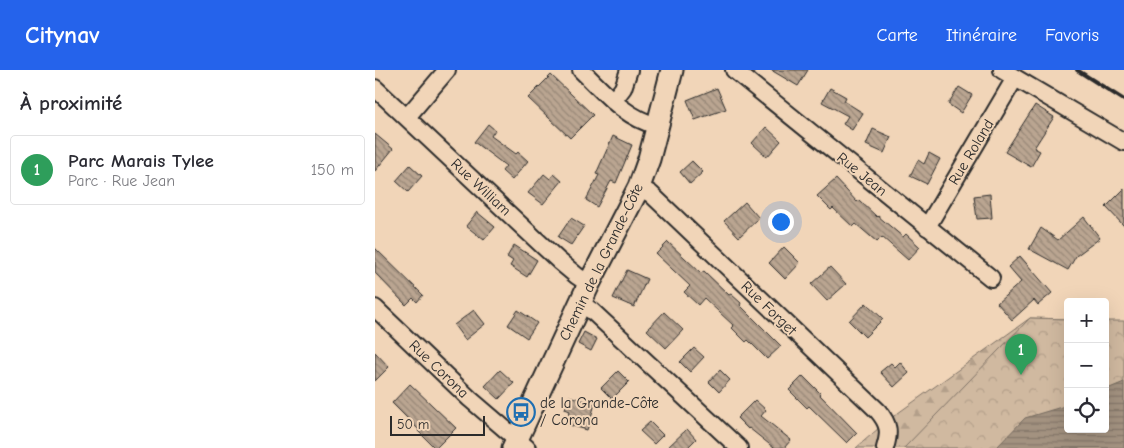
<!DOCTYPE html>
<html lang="fr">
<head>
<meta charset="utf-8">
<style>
	:root { --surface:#fff; --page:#f2f2f3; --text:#2b2b33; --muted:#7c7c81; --line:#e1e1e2; --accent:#2563eb }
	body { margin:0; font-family:"Comic Neue",sans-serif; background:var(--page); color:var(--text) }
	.controls { position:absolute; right:15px; bottom:15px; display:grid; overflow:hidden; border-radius:5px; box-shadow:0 5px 20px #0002 }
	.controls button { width:45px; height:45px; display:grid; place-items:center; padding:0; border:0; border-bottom:1px solid var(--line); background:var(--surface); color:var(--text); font:25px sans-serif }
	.scale { position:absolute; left:15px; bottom:12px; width:95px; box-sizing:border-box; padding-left:5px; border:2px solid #2b2b2b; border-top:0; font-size:14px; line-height:18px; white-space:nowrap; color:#2b2b2b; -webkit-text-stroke:4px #f1d5b8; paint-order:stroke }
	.you { position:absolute; left:405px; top:151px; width:18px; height:18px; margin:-12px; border:4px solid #fff; border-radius:50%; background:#1a73e8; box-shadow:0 0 0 8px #1a73e833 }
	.badge { display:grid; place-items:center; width:32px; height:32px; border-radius:50%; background:var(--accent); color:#fff; font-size:16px; font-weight:700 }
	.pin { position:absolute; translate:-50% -41px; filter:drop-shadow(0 1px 2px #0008) }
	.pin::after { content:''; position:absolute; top:26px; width:18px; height:15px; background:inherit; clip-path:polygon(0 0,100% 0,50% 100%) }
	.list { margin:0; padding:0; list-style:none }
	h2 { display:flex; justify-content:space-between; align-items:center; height:65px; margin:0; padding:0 20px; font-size:21px }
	h2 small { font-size:16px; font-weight:400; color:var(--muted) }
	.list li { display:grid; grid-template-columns:32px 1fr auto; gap:15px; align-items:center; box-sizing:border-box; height:70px; margin:0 10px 10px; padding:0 10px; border:1px solid var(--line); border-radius:5px }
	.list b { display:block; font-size:19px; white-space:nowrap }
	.list p { margin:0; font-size:16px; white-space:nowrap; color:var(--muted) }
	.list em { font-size:16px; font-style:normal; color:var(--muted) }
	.icon { flex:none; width:28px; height:28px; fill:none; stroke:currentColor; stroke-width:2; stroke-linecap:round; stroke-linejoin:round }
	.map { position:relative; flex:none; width:749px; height:378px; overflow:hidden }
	header { display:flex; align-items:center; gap:30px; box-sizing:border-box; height:70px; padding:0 25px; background:var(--accent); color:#fff }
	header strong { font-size:24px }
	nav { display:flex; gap:28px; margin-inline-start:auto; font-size:18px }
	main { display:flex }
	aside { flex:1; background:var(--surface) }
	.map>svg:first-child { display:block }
</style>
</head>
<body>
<header>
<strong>Citynav</strong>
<nav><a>Carte</a><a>Itinéraire</a><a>Favoris</a></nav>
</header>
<main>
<aside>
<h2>À proximité<small></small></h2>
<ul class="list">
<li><span class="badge" style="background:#2e9e5b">1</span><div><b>Parc Marais Tylee</b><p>Parc · Rue Jean</p></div><em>150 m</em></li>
</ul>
</aside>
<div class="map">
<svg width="749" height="378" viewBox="0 0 749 378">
	<defs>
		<pattern id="forest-firs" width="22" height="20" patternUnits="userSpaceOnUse" patternTransform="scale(1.25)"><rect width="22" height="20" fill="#d0b9a0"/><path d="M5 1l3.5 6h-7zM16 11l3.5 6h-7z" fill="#b39f8a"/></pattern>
		<pattern id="park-crowns" width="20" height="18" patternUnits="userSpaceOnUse" patternTransform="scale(1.25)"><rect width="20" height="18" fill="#d0b9a0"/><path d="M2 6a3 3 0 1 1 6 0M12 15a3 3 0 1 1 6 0" fill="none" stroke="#b39f8a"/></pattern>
		<pattern id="water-rules" width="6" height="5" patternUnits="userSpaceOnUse" patternTransform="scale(1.25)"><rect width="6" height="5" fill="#a39280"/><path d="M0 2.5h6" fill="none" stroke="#857769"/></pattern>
		<pattern id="building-back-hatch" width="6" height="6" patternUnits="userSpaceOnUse" patternTransform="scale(1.25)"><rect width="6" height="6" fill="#baa591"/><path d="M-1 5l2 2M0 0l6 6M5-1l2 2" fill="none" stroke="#978777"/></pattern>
	</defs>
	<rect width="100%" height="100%" fill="#f1d5b8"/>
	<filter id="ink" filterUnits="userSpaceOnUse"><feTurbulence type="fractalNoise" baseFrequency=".02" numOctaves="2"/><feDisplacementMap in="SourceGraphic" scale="10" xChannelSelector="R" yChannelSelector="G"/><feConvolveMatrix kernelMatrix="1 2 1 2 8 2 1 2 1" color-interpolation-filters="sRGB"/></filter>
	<g filter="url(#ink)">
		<polygon fill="url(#forest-firs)" stroke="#7e7266" points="655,248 693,249 621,378 481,378 512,351"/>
		<polygon fill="url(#park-crowns)" stroke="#7e7266" points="655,248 693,249 693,359 730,359 730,251 749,251 749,378 529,378"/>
		<polygon fill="url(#water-rules)" stroke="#73695e" points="749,312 749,378 621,378 650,348 693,335 693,359 730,359 730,320"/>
		<g fill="url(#building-back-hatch)" stroke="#2b2b2b">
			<polygon points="396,0 433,0 423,16"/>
			<polygon points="176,5 218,45 195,68 153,28"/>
			<polygon points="584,17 597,25 586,43 573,34"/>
			<polygon points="342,18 351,39 320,50 312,30"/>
			<polygon points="455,18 471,27 469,31 488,43 477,60 468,54 473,46 447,32"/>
			<polygon points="660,35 679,47 659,78 665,81 656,97 630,82"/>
			<polygon points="113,54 120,60 116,66 141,84 143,82 153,91 137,110 127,101 131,96 99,72"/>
			<polygon points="391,57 406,71 392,87 377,73"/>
			<polygon points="498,59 516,67 509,83 491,75"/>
			<polygon points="0,64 18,79 0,101"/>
			<polygon points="238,66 257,75 241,113 236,111 222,137 211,130 224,105 221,104"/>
			<polygon points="554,83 565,89 552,114 535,106 543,90 549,94"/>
			<polygon points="317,91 328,102 315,114 305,102"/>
			<polygon points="35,95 47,106 33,122 21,111"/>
			<polygon points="169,104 175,109 179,104 187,111 168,134 153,123"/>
			<polygon points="461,109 482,132 484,130 502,147 503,146 528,167 531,164 545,177 533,190 507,167 502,172 481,154 478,157 458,138 456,140 442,126"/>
			<polygon points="749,119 749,156 731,137"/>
			<polygon points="615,124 617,148 602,149 599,126"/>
			<polygon points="370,132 384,148 364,167 349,151"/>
			<polygon points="102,142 120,157 109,170 91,156"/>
			<polygon points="709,147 725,168 701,186 693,200 654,179 666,158 683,170"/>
			<polygon points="196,148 209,156 196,175 183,167"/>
			<polygon points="293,172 326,203 329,201 354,225 356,224 366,233 365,235 406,276 392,289 373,270 371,272 357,258 359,256 329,228 323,235 309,222 315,216 281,184"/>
			<polygon points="139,175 162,190 152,207 135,196 138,191 132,187"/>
			<polygon points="409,177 425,193 410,209 394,193"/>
			<polygon points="0,178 48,225 42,232 38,228 31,235 0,203"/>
			<polygon points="645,186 677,223 663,235 659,230 637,250 622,233 646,212 633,197"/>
			<polygon points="455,197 471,214 452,231 436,214"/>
			<polygon points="252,200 272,209 259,237 238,228"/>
			<polygon points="491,233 508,249 490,267 474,251"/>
			<polygon points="99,240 110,254 90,270 79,255"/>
			<polygon points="143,240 162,253 152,268 133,255"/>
			<polygon points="289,242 308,260 291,278 272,260"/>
			<polygon points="209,262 222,269 216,281 203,274"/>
			<polygon points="319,278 329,287 315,302 305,292"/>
			<polygon points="0,282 14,297 0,311"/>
			<polygon points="525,292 534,303 519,317 505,302 516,293 520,297"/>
			<polygon points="125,300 139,313 124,329 110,316"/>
			<polygon points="345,300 355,310 344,322 334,312"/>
			<polygon points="243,301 254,312 237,329 226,318"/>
			<polygon points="428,306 446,324 445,325 482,363 472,373 434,336 432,338 414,320"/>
			<polygon points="35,314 81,358 61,378 60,378 43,361 44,360 17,333"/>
			<polygon points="194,326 220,334 212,360 191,354 195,341 190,339"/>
			<polygon points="380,330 391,340 386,346 416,370 409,378 399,378 374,358 373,359 362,348"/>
			<polygon points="275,352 288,365 279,374 265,361"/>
			<polygon points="312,359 321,369 312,378 292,378"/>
		</g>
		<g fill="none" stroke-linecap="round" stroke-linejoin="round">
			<defs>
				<g id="minor">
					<path d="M 206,0 C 230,23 249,47 282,56"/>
					<polyline points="359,0 616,208"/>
					<polyline points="627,0 749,72"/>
					<polyline points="0,18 184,191 202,206 214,214"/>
					<polyline points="238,31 248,18 254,0"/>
					<polyline points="32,47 72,0"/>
					<path d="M 264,117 L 276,124 L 503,341 C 514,354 515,362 510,378"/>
					<polyline points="552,157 640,8"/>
					<polyline points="205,233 217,241 364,378"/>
					<polyline points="0,238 95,329 152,378"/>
				</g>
				<polyline id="major" points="138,378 214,214 264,117 274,89 297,0"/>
			</defs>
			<use href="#minor" stroke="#2b2b2b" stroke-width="20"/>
			<use href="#major" stroke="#2b2b2b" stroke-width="25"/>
			<use href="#minor" stroke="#f1d5b8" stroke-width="16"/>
			<use href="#major" stroke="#f1d5b8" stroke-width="21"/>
			<polyline stroke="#2b2b2b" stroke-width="4" points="702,0 749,30"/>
		</g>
	</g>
	<defs>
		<symbol id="bus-ring" viewBox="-11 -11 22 22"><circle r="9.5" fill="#f1d5b8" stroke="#1f6fb2" stroke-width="1.5"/><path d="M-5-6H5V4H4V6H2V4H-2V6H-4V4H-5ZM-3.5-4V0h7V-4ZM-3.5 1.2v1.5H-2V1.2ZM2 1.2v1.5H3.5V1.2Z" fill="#1f6fb2"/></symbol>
	</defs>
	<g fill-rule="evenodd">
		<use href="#bus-ring" x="130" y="326" width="32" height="32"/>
	</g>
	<g text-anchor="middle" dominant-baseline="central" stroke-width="4" stroke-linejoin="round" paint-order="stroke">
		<g font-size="15" fill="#2b2b2b" stroke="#f1d5b8">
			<text transform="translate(596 82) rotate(-59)">Rue Roland</text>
			<text transform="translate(487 104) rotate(39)">Rue Jean</text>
			<text transform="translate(106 117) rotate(43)">Rue William</text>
			<text transform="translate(226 192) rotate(-64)">Chemin de la Grande-Côte</text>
			<text transform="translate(394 238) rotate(44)">Rue Forget</text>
			<text transform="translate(64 299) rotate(44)">Rue Corona</text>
		</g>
		<g font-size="15" fill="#2b2b2b" stroke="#f1d5b8" text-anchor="start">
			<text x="165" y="333">de la Grande-Côte<tspan x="165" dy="17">/ Corona</tspan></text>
		</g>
	</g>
</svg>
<div class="controls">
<button>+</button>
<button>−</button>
<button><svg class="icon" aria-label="locate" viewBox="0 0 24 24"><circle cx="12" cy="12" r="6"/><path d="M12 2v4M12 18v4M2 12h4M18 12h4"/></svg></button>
</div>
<div class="scale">50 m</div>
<div class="you"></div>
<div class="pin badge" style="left:646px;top:305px;background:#2e9e5b">1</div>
</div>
</main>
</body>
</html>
